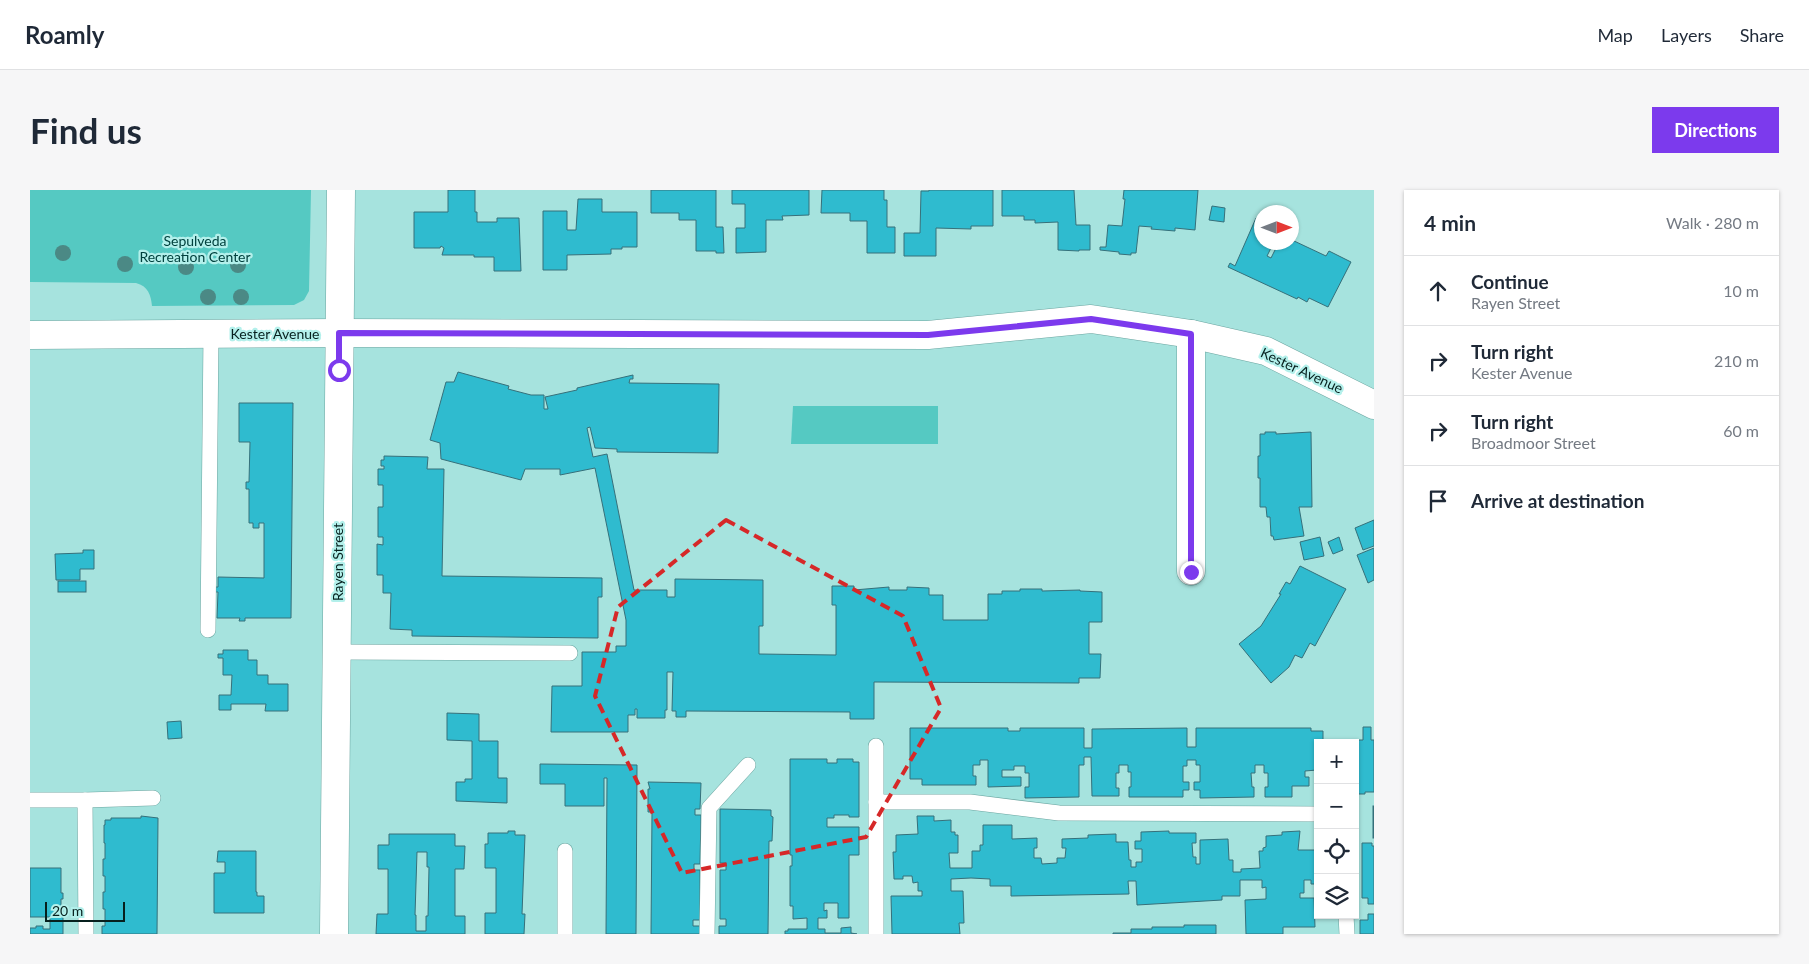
<!DOCTYPE html>
<html lang="en">
<head>
<meta charset="utf-8">
<style>
	:root { --surface:#fff; --page:#f6f6f7; --text:#1f2937; --muted:#747a83; --line:#e0e1e3; --accent:#7c3aed }
	body { margin:0; font-family:Lato,sans-serif; background:var(--page); color:var(--text) }
	.controls { position:absolute; right:15px; bottom:15px; display:grid; overflow:hidden; border-radius:0px; box-shadow:0 1px 4px #0004 }
	.controls button { width:45px; height:45px; display:grid; place-items:center; padding:0; border:0; border-bottom:1px solid var(--line); background:var(--surface); color:var(--text); font:25px sans-serif }
	.compass { position:absolute; left:1224px; top:15px; width:45px; height:45px; border-radius:50%; background:var(--surface); box-shadow:0 1px 4px #0004; rotate:90deg }
	.scale { position:absolute; left:15px; bottom:12px; width:80px; box-sizing:border-box; padding-left:5px; border:2px solid #06201e; border-top:0; font-size:14px; line-height:18px; white-space:nowrap; color:#06201e; -webkit-text-stroke:4px #b3f0eb; paint-order:stroke }
	.stop { position:absolute; width:15px; height:15px; margin:-11px; border:4px solid #7c3aed; border-radius:50%; background:#fff }
	.stop.end { background:#7c3aed; border-color:#fff; box-shadow:0 1px 5px #0008 }
	.list { margin:0; padding:0; list-style:none }
	h2 { display:flex; justify-content:space-between; align-items:center; height:65px; margin:0; padding:0 20px; font-size:21px }
	h2 small { font-size:16px; font-weight:400; color:var(--muted) }
	.list li { display:grid; grid-template-columns:32px 1fr auto; gap:15px; align-items:center; box-sizing:border-box; height:70px; padding:0 20px; border-top:1px solid var(--line) }
	.list b { display:block; font-size:19px; white-space:nowrap }
	.list p { margin:0; font-size:16px; white-space:nowrap; color:var(--muted) }
	.list em { font-size:16px; font-style:normal; color:var(--muted) }
	.icon { flex:none; width:28px; height:28px; fill:none; stroke:currentColor; stroke-width:2; stroke-linecap:round; stroke-linejoin:round }
	.map { position:relative; flex:none; width:1344px; height:744px; overflow:hidden; border-radius:0px }
	header { display:flex; align-items:center; gap:30px; box-sizing:border-box; height:70px; padding:0 25px; background:var(--surface); border-bottom:1px solid var(--line) }
	header strong { font-size:24px }
	nav { display:flex; gap:28px; margin-inline-start:auto; font-size:18px }
	.intro { display:flex; align-items:center; justify-content:space-between; box-sizing:border-box; height:120px; padding:0 30px }
	h1 { margin:0; font-size:35px }
	.button { padding:12px 22px; border-radius:0px; background:var(--accent); color:#fff; font-size:18px; font-weight:700 }
	main { display:flex; gap:30px; padding:0 30px }
	aside { flex:1; background:var(--surface); border-radius:0px; box-shadow:0 1px 4px #0004 }
	.map>svg:first-child { display:block }
</style>
</head>
<body>
<header>
<strong>Roamly</strong>
<nav><a>Map</a><a>Layers</a><a>Share</a></nav>
</header>
<div class="intro"><h1>Find us</h1><a class="button">Directions</a></div>
<main>
<div class="map">
<svg width="1344" height="744" viewBox="0 0 1344 744">
	<rect width="100%" height="100%" fill="#a6e3de"/>
	<g fill="#55c9c2">
		<path d="M 0,0 L 281,0 L 279,101 L 274,110 L 264,115 L 122,116 C 121,105 118,96 106,93 L 0,92 Z"/>
		<polygon points="763,216 908,216 908,254 761,254"/>
	</g>
	<g fill="#2fbbcf" stroke="#36707a" fill-rule="evenodd">
		<polygon points="418,0 445,0 445,22 447,22 447,32 467,32 467,28 489,28 491,81 464,81 464,67 444,67 444,65 412,65 414,58 411,56 410,58 384,58 384,22 418,22"/>
		<polygon points="621,0 686,0 686,37 693,37 694,63 686,63 686,61 666,61 666,30 649,30 649,23 621,23"/>
		<polygon points="702,0 779,0 779,25 752,26 753,30 736,30 736,62 706,63 706,38 715,38 715,14 702,14"/>
		<polygon points="792,0 854,0 854,10 857,10 857,37 865,37 865,63 837,63 837,31 820,31 820,23 791,23"/>
		<polygon points="899,0 963,0 963,36 941,36 941,39 906,38 906,66 874,66 874,43 890,43 891,1 899,1"/>
		<polygon points="972,0 1044,0 1046,35 1060,35 1060,60 1049,60 1049,61 1028,60 1028,32 1005,33 1005,30 994,30 994,26 972,26"/>
		<polygon points="1094,0 1168,0 1165,40 1145,38 1145,41 1121,39 1122,37 1109,36 1106,63 1101,63 1101,65 1089,64 1089,62 1070,60 1070,57 1076,57 1078,35 1092,36 1095,9 1093,9"/>
		<polygon points="548,9 572,9 572,22 607,22 607,57 592,57 592,59 581,59 581,64 537,65 537,80 513,80 513,21 537,21 537,40 546,40"/>
		<polygon points="1182,16 1195,18 1194,32 1179,30"/>
		<polygon points="1226,28 1232,31 1232,52 1244,52 1237,66 1241,68 1249,52 1262,52 1262,50 1296,66 1299,61 1321,72 1298,117 1279,108 1277,112 1268,107 1267,109 1198,77 1200,73 1205,76"/>
		<polygon points="428,182 479,196 478,199 501,205 514,205 514,219 518,219 515,207 547,200 547,198 603,185 603,189 600,189 599,193 689,194 688,263 587,262 587,259 565,258 560,237 557,238 563,267 577,264 604,400 637,400 637,407 645,407 645,389 733,390 733,436 729,436 729,464 806,465 806,415 802,415 802,396 824,396 824,400 859,397 859,400 877,400 877,397 899,398 899,405 913,405 913,430 958,430 958,404 972,404 972,401 990,401 990,399 1012,399 1012,401 1050,400 1050,401 1072,402 1072,432 1059,432 1059,464 1071,464 1070,488 1049,488 1049,493 844,492 844,529 820,529 820,522 656,521 656,527 646,527 646,521 642,521 643,482 637,482 637,520 635,520 635,528 607,528 607,519 605,519 605,525 598,525 598,542 521,542 522,496 552,496 552,462 586,462 586,456 596,456 596,430 565,278 530,285 530,279 495,279 491,290 411,269 410,253 400,250 416,192 424,192"/>
		<polygon points="209,213 263,213 261,428 215,428 215,431 209,431 210,428 187,428 188,402 184,402 184,397 188,397 188,387 234,388 234,333 229,333 229,338 223,338 223,333 219,333 219,299 216,299 216,292 219,292 220,252 209,252"/>
		<polygon points="1235,242 1246,242 1246,244 1281,242 1282,317 1269,317 1274,346 1244,350 1243,346 1241,346 1240,327 1237,327 1236,317 1230,317 1230,288 1228,288 1228,266 1230,266 1230,244 1235,244"/>
		<polygon points="354,266 398,267 397,279 414,279 412,386 572,388 572,407 568,407 568,448 382,446 382,440 360,439 361,403 353,403 353,385 347,385 347,354 353,355 353,347 348,347 348,317 353,317 353,295 348,295 348,279 354,279 354,276 351,276 351,270 354,270"/>
		<polygon points="1344,330 1344,356 1333,360 1325,338"/>
		<polygon points="1290,347 1294,366 1274,370 1270,352"/>
		<polygon points="1309,347 1313,360 1303,364 1298,352"/>
		<polygon points="1344,358 1344,390 1338,393 1327,365"/>
		<polygon points="53,360 64,360 64,379 50,379 50,390 26,390 25,364 53,363"/>
		<polygon points="1270,376 1316,399 1285,456 1280,453 1272,468 1265,465 1259,477 1241,493 1209,454 1231,436 1251,404 1249,404 1256,392 1260,394"/>
		<rect x="28" y="391" width="28" height="11"/>
		<polygon points="193,460 218,460 218,470 227,470 227,485 238,485 238,494 258,494 258,521 235,521 236,514 201,514 201,520 189,520 189,505 201,505 202,485 193,485 193,468 188,468 188,464 193,464"/>
		<polygon points="417,523 449,524 449,551 468,551 468,588 477,588 477,613 426,611 426,592 435,592 435,589 442,589 442,551 417,550"/>
		<polygon points="151,531 152,548 138,549 137,532"/>
		<polygon points="1333,537 1341,537 1341,550 1344,550 1344,602 1335,602 1335,604 1326,604 1326,550 1333,550"/>
		<polygon points="880,538 978,538 978,541 990,541 990,538 1054,538 1054,558 1062,558 1062,539 1157,538 1157,557 1166,557 1166,538 1281,538 1281,541 1293,541 1293,553 1288,553 1287,580 1275,581 1275,587 1279,587 1279,596 1262,596 1262,607 1235,607 1235,597 1238,597 1238,583 1234,583 1234,575 1225,575 1225,583 1221,583 1222,597 1224,597 1224,607 1170,608 1170,600 1164,600 1164,592 1170,592 1170,575 1166,575 1166,570 1157,570 1157,576 1153,576 1153,592 1159,592 1159,600 1153,600 1153,607 1099,607 1099,597 1101,597 1101,582 1098,582 1098,575 1089,575 1089,583 1086,583 1086,598 1089,598 1089,606 1062,606 1061,567 1054,567 1054,575 1049,575 1049,607 995,608 995,597 999,597 999,583 995,583 995,576 984,576 984,580 972,580 972,587 991,587 991,596 958,597 958,570 950,570 950,575 943,575 943,586 946,586 946,595 892,595 892,589 880,589"/>
		<polygon points="760,569 797,569 797,573 807,573 807,569 823,569 823,572 829,572 829,627 819,627 819,625 804,625 804,628 797,628 797,637 829,637 829,665 819,665 819,728 808,728 808,713 794,713 794,721 797,720 797,728 788,728 788,739 795,739 795,743 811,743 811,738 821,737 821,743 827,744 755,744 755,741 758,741 758,739 777,739 777,728 763,729 763,716 760,716 760,676 762,676 762,665 760,665"/>
		<polygon points="510,574 607,575 606,744 576,744 577,588 574,588 574,616 535,616 535,594 510,594"/>
		<polygon points="618,592 671,593 670,619 665,619 665,625 671,625 670,674 664,674 664,680 670,680 670,730 663,730 663,736 670,736 670,744 621,744 622,622 618,622 618,599 620,599"/>
		<rect x="1343" y="616" width="1" height="32"/>
		<polygon points="690,619 741,620 741,626 743,627 742,651 739,651 738,744 689,744 689,736 696,736 696,729 690,729 690,680 696,680 696,673 690,673"/>
		<polygon points="111,626 128,628 127,744 72,744 72,736 75,736 75,719 73,719 73,702 75,702 75,686 73,686 73,669 75,669 75,653 74,653 74,635 75,635 75,630 81,630 81,628 111,628"/>
		<polygon points="887,626 904,626 904,631 921,630 921,642 925,642 925,645 928,645 928,663 919,663 920,678 942,678 942,661 950,661 950,655 953,655 953,635 982,635 982,649 1007,648 1007,658 1004,658 1004,668 1011,668 1012,674 1027,673 1027,668 1035,668 1036,658 1032,658 1032,649 1058,648 1058,645 1086,644 1086,652 1098,652 1099,670 1101,670 1101,677 1106,677 1106,672 1112,672 1112,659 1105,659 1105,651 1111,651 1111,642 1139,641 1139,643 1166,643 1166,653 1162,653 1163,667 1166,667 1166,674 1170,674 1170,650 1198,649 1199,670 1203,670 1203,682 1211,682 1211,679 1230,678 1229,661 1233,661 1233,658 1236,657 1236,646 1252,645 1252,642 1270,641 1268,660 1288,660 1288,709 1285,709 1285,694 1281,694 1281,690 1274,690 1274,703 1270,703 1270,708 1284,708 1285,737 1253,737 1253,744 1216,744 1215,710 1236,709 1236,697 1232,698 1232,690 1210,690 1210,706 1192,706 1192,710 1107,715 1106,691 1098,691 1099,704 981,706 981,696 960,696 960,689 941,688 921,689 921,701 933,701 934,733 929,733 930,744 862,744 861,706 892,706 892,701 888,701 888,692 883,693 882,686 873,686 873,689 864,689 863,662 866,662 866,645 888,644"/>
		<polygon points="478,641 485,641 485,645 495,645 492,724 495,724 494,744 455,744 455,723 466,723 466,678 455,678 455,654 458,654 458,643 478,643"/>
		<path d="M 359,644 L 425,644 L 425,656 L 435,656 L 434,679 L 425,679 L 425,726 L 435,726 L 435,744 L 346,744 L 347,724 L 358,724 L 358,679 L 348,679 L 348,655 L 359,655 ZM 387,662 L 397,662 L 397,677 L 399,677 L 398,726 L 396,726 L 396,741 L 386,741 L 386,725 L 385,725 Z"/>
		<polygon points="1332,653 1342,653 1342,656 1344,656 1344,714 1338,714 1338,708 1332,708"/>
		<polygon points="188,661 226,661 226,702 227,702 227,706 234,706 234,723 184,723 184,683 195,683 195,672 187,672"/>
		<polygon points="0,678 31,678 31,703 33,703 33,709 31,709 31,718 33,718 33,744 0,744 0,738 6,738 6,736 13,736 13,739 20,739 20,727 0,727"/>
		<polygon points="1338,724 1344,724 1344,744 1330,744 1330,730 1338,730"/>
		<polygon points="1154,735 1186,735 1186,744 1083,744 1083,743 1101,743 1101,739 1122,739 1122,737 1154,737"/>
	</g>
	<g fill="none" stroke-linecap="round" stroke-linejoin="round">
		<defs>
			<g id="lane">
				<polyline points="178,440 181,144"/>
				<polyline points="307,462 540,463"/>
				<polyline points="846,556 846,612"/>
				<polyline points="0,610 55,610 56,744"/>
				<polyline points="55,610 123,608"/>
				<polyline points="535,661 535,744"/>
				<polyline points="1316,725 1317,744"/>
				<polyline points="677,744 679,618 718,575"/>
				<polyline points="846,744 846,612 940,612 1029,623 1288,624"/>
			</g>
			<g id="street">
				<polyline points="1161,144 1161,381"/>
				<polyline points="0,145 309,143 898,145 1061,129 1161,144 1236,161 1344,215"/>
			</g>
			<polyline id="secondary" points="304,744 311,0"/>
		</defs>
		<use href="#lane" stroke="#6aa5a0" stroke-width="16"/>
		<use href="#street" stroke="#6aa5a0" stroke-width="29"/>
		<use href="#secondary" stroke="#6aa5a0" stroke-width="29"/>
		<use href="#lane" stroke="#fff" stroke-width="15"/>
		<use href="#street" stroke="#fff" stroke-width="28"/>
		<use href="#secondary" stroke="#fff" stroke-width="28"/>
	</g>
	<g fill="#4b8985">
		<circle cx="33" cy="63" r="8"/>
		<circle cx="95" cy="74" r="8"/>
		<circle cx="208" cy="75" r="8"/>
		<circle cx="156" cy="77" r="8"/>
		<circle cx="178" cy="107" r="8"/>
		<circle cx="211" cy="107" r="8"/>
	</g>
	<g fill="none" stroke-linecap="round" stroke-linejoin="round">
		<polyline stroke="#7c3aed" stroke-width="6" points="309,180 309,143 898,145 1061,129 1161,144 1161,382"/>
	</g>
	<path fill="none" stroke="#d62828" stroke-width="4" stroke-dasharray="10 6" stroke-linejoin="round" d="M 696,330 L 873,426 L 911,518 L 836,647 L 652,683 L 565,506 L 588,417 Z"/>
	<g text-anchor="middle" dominant-baseline="central" stroke-width="4.5" stroke-linejoin="round" paint-order="stroke">
		<g font-size="14" fill="#00403d" stroke="#b3f0eb">
			<text x="165" y="50">Sepulveda<tspan x="165" dy="16">Recreation Center</tspan></text>
		</g>
		<g font-size="14" fill="#06201e" stroke="#b3f0eb">
			<text x="245" y="143">Kester Avenue</text>
			<text transform="translate(1272 180) rotate(25)">Kester Avenue</text>
			<text transform="translate(307 372) rotate(-90)">Rayen Street</text>
		</g>
	</g>
</svg>
<div class="controls">
<button>+</button>
<button>−</button>
<button><svg class="icon" aria-label="locate" viewBox="0 0 24 24"><circle cx="12" cy="12" r="6"/><path d="M12 2v4M12 18v4M2 12h4M18 12h4"/></svg></button>
<button><svg class="icon" aria-label="layers" viewBox="0 0 24 24"><path d="M12 4l9 5-9 5-9-5zM3 14l9 5 9-5"/></svg></button>
</div>
<svg class="compass" viewBox="-18 -18 36 36"><path d="M0-13l5 13h-10z" fill="#e53935"/><path d="M0 13l5-13h-10z" fill="#747a83"/></svg>
<div class="scale">20 m</div>
<div class="stop" style="left:309px;top:180px"></div>
<div class="stop end" style="left:1161px;top:382px"></div>
</div>
<aside>
<h2>4 min<small>Walk · 280 m</small></h2>
<ul class="list">
<li><svg class="icon" aria-label="ahead" viewBox="0 0 24 24"><path d="M12 20V5M6 11l6-6 6 6"/></svg><div><b>Continue</b><p>Rayen Street</p></div><em>10 m</em></li>
<li><svg class="icon" aria-label="right" viewBox="0 0 24 24"><path d="M7 20v-9h11M14 6l5 5-5 5"/></svg><div><b>Turn right</b><p>Kester Avenue</p></div><em>210 m</em></li>
<li><svg class="icon" aria-label="right" viewBox="0 0 24 24"><path d="M7 20v-9h11M14 6l5 5-5 5"/></svg><div><b>Turn right</b><p>Broadmoor Street</p></div><em>60 m</em></li>
<li><svg class="icon" aria-label="arrive" viewBox="0 0 24 24"><path d="M6 21V4h12l-3 4 3 4H6"/></svg><div><b>Arrive at destination</b></div></li>
</ul>
</aside>
</main>
</body>
</html>
